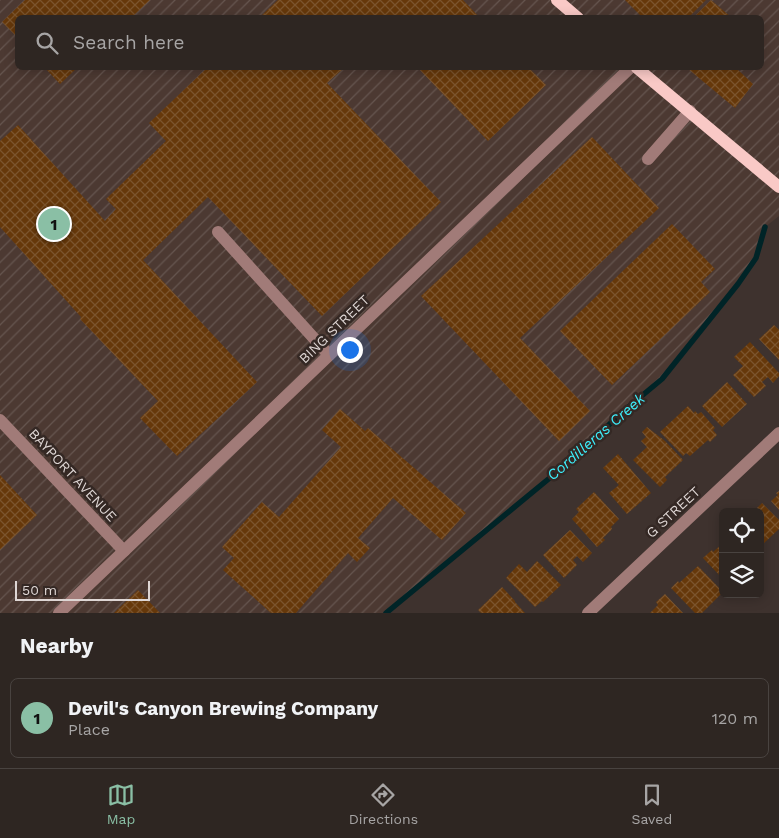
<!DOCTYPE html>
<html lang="en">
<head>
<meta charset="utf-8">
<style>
	:root { --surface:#2e2622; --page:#3a322f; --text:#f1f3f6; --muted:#a7a5a5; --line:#494340; --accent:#8abfa5 }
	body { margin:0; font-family:"Work Sans",sans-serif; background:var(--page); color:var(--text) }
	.controls { position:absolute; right:15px; bottom:15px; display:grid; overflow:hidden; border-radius:8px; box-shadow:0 2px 12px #0003 }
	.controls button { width:45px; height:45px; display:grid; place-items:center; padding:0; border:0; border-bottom:1px solid var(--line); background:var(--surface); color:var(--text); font:25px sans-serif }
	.scale { position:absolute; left:15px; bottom:12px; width:135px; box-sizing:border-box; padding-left:5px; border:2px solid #ded6d4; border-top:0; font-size:14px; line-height:18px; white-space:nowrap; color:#ded6d4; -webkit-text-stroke:4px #342824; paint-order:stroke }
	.you { position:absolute; left:349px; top:349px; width:18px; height:18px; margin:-12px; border:4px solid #fff; border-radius:50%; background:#1a73e8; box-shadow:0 0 0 8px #1a73e833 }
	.badge { display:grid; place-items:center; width:32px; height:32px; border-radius:50%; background:var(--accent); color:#111; font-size:16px; font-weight:700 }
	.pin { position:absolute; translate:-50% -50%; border:2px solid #fff; box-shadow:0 1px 5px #0006 }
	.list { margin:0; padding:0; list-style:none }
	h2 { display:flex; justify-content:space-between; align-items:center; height:65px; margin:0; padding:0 20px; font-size:21px }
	h2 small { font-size:16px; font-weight:400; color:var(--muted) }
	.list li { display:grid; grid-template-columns:32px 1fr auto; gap:15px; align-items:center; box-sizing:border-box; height:80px; margin:0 10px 10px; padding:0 10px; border:1px solid var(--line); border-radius:8px }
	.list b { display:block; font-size:19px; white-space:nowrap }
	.list p { margin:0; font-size:16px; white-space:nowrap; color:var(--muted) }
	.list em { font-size:16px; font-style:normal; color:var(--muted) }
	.icon { flex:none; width:28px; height:28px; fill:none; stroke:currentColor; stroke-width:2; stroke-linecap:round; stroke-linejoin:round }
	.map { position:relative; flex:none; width:779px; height:613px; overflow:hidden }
	.search { position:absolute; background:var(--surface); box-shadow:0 2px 12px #0003; left:15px; right:15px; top:15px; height:55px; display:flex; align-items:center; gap:12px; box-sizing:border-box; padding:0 18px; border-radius:8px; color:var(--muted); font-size:19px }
	.sheet { height:155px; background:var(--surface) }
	nav { display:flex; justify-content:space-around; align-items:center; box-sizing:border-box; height:70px; border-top:1px solid var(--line); background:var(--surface); font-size:14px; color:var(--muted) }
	nav a { display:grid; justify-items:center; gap:2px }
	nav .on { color:var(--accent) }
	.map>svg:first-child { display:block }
</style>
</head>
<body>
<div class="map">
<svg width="779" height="613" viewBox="0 0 779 613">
	<defs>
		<pattern id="industrial-furrows" width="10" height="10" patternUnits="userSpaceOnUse" patternTransform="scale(1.25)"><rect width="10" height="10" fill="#4c3932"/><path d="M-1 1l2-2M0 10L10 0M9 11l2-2" fill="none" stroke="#65554f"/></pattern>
		<pattern id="building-cross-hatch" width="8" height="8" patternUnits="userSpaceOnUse" patternTransform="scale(1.25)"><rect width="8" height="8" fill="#66380a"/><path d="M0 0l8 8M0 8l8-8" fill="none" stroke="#7b542d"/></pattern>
	</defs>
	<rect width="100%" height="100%" fill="#3e322e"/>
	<path fill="url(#industrial-furrows)" fill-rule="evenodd" d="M 0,0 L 779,0 L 779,216 L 765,227 L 756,258 L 738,284 L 662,379 L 620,414 L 580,453 L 386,613 L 0,613 ZM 18,18 L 762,18 L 762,68 L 18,68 Z"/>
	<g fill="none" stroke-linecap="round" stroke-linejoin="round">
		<polyline stroke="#002427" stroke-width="5.5" points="386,613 580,453 620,414 662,379 738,284 756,258 765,227"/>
	</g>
	<g fill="url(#building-cross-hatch)">
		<polygon points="25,0 150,0 131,18 18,18 18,38 2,22"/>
		<polygon points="278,0 463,0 480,18 259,18"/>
		<polygon points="625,0 706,0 688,18 643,18"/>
		<polygon points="711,0 732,18 693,18"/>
		<polygon points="45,68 77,68 60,84"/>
		<polygon points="207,68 344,68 327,83 441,202 322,316 208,197 143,260 257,382 177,456 140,418 158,401 80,319 81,317 0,227 0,141 18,125 105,221 116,209 106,199 166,141 149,123"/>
		<polygon points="418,68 529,68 546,85 488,141"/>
		<polygon points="687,68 736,68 753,84 735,108"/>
		<polygon points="592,137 659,208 520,338 590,411 559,441 421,296"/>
		<polygon points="672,224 715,269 701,282 710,292 612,385 560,331"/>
		<polygon points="774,325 779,330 779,360 759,339"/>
		<polygon points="750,342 779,373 779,376 773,383 768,377 762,382 766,386 754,397 733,375 743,366 734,357"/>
		<polygon points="727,382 747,404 722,427 702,406"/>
		<polygon points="688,406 694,413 695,411 698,414 701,412 715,428 713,430 717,435 710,442 708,440 690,456 686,453 683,456 660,432"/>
		<polygon points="340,409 365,431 368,428 466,513 442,540 393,498 358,538 370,548 357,562 348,553 296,613 271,613 223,570 234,558 222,547 262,502 279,517 341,447 322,430"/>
		<polygon points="647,427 665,441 683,460 665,477 667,480 660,487 633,460 647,447 641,441 646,437 642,432"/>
		<polygon points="618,454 651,493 627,514 609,493 619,485 603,468"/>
		<polygon points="0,475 37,515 0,550"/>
		<polygon points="779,491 779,510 771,501 778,495 776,493"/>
		<polygon points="594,492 619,519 611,527 612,529 603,538 605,540 597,547 572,519 579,512 576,509"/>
		<polygon points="762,503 779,520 779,529 760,547 760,512 753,512"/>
		<polygon points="570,530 592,553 583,562 577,556 573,560 577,565 564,578 543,555"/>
		<polygon points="723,543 723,579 703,558 712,550 713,552"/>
		<polygon points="537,561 561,585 543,602 542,601 535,607 506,578 519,564 527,572"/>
		<polygon points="698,566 723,592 702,613 695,613 671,588 678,581 679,583"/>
		<polygon points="502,587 515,601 515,602 525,613 481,613 478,610"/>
		<polygon points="138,590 160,613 114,613"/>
		<polygon points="665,594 683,613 650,613 658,605 656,602"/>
	</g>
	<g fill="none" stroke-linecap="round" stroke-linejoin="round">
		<g stroke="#a17b78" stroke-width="12">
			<polyline points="648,159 690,111"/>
			<polyline points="218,232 329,355"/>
			<polyline points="0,420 124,551"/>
			<polyline points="59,613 630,68"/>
			<polyline points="588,613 779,433"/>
		</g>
		<g stroke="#f9c9c6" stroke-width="12">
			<polyline points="557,0 578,18"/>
			<polyline points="637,68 779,187"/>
		</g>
	</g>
	<g text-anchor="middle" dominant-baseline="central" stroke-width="5" stroke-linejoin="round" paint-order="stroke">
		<g font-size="14" fill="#ded6d4" stroke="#342824">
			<text transform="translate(334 329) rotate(-44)">BING STREET</text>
			<text transform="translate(73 475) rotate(47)">BAYPORT AVENUE</text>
			<text transform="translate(673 512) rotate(-43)">G STREET</text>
		</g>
		<g font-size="15" font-style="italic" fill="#3deffc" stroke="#342824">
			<text transform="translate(596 437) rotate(-41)">Cordilleras Creek</text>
		</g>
	</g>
</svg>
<div class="controls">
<button><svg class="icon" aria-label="locate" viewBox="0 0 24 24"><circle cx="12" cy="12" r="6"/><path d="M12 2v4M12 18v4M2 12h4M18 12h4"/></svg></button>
<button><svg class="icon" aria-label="layers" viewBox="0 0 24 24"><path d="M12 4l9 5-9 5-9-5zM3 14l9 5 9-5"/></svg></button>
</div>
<div class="scale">50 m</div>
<div class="you"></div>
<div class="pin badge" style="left:54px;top:224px">1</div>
<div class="search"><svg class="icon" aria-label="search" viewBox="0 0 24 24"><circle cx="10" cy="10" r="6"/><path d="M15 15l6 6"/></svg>Search here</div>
</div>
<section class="sheet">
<h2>Nearby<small></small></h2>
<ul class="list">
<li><span class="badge">1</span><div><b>Devil's Canyon Brewing Company</b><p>Place</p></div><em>120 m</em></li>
</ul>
</section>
<nav>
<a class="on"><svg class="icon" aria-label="map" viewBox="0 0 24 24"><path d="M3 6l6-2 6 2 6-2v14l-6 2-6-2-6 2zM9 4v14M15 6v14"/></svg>Map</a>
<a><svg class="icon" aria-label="directions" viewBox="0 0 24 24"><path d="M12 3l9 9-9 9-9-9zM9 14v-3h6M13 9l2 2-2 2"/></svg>Directions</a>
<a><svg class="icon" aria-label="saved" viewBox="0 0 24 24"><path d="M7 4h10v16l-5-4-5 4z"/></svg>Saved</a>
</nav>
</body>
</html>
